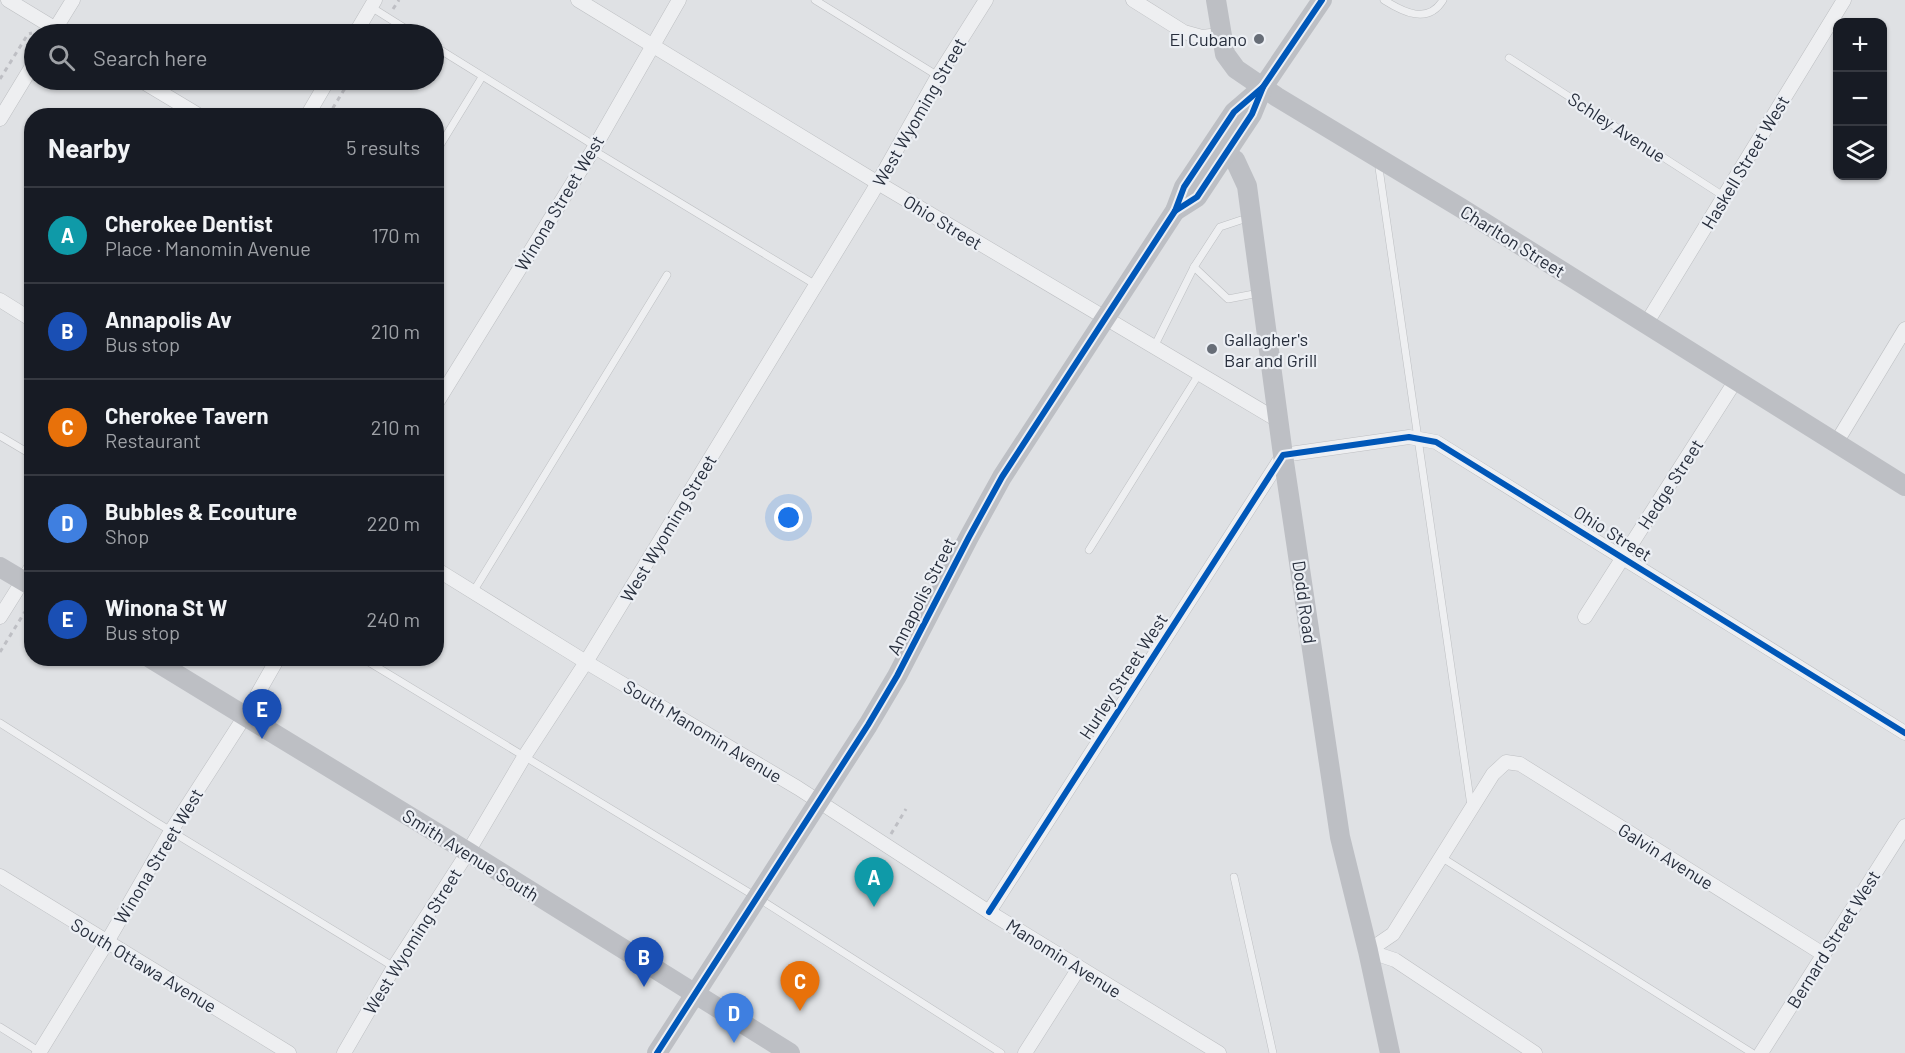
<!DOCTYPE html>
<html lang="en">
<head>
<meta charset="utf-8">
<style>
	:root { --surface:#171b24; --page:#20242c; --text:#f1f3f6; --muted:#9ea1a6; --line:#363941; --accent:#676d77 }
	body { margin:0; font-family:Barlow,sans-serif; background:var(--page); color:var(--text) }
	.controls { position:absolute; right:18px; top:18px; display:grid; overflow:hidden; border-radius:12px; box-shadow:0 2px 4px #0004 }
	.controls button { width:54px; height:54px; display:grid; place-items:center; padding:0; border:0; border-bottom:2px solid var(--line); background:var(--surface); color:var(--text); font:30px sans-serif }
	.you { position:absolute; left:789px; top:518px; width:21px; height:21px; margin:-15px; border:4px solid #fff; border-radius:50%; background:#1a73e8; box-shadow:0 0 0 9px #1a73e833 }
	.badge { display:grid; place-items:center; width:39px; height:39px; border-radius:50%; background:var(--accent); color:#fff; font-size:20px; font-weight:700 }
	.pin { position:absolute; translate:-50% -50px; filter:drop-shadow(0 2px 3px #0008) }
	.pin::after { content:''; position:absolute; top:32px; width:21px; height:18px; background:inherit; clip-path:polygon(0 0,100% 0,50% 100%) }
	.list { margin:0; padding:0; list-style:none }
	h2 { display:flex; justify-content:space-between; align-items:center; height:78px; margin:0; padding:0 24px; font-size:26px }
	h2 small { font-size:20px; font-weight:400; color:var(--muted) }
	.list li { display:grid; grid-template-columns:39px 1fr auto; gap:18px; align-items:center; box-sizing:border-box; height:96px; padding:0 24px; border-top:2px solid var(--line) }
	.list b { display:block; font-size:22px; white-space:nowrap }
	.list p { margin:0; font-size:20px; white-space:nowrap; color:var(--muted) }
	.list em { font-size:20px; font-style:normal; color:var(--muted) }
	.icon { flex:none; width:33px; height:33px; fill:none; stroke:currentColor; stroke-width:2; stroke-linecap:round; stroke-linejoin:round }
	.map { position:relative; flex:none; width:1905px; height:1053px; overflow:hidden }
	.search { position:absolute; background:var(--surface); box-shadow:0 2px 4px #0004; left:24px; top:24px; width:420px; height:66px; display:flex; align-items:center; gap:15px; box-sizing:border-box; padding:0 21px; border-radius:33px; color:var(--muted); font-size:22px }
	.panel { position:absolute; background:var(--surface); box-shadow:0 2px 4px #0004; left:24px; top:108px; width:420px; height:558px; border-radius:24px }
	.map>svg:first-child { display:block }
</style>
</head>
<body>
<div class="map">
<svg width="1905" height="1053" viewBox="0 0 1905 1053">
	<rect width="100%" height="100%" fill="#dfe1e4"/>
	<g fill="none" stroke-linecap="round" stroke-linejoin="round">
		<defs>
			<g id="lane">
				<polyline points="815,0 938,76"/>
				<path d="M 1384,0 C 1403,12 1428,25 1443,0"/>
				<polyline points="371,7 414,34"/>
				<polyline points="434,46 595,146"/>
				<polyline points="1509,58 1725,197"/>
				<polyline points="593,150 816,285"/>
				<polyline points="436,152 482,77"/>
				<polyline points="1378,161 1471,806"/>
				<polyline points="1194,267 1228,299 1259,293"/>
				<polyline points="1154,347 1194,267 1220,227 1250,217"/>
				<polyline points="0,436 32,455"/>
				<polyline points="1089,550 1199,374"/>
				<polyline points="473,592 667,275"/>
				<polyline points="362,658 758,898 1001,1053"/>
				<polyline points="0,723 156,822 394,967"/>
				<polyline points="1441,857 1752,1053"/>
				<polyline points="1234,877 1273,1053"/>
				<polyline points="0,1027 40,1052"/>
			</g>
			<g id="street">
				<polyline points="8,0 64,34"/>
				<polyline points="578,0 878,183 1279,421"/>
				<polyline points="1133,0 1184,32 1202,37 1220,35"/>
				<polyline points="52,34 73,0"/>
				<polyline points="355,34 375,0"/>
				<polyline points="140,80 200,116"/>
				<polyline points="307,116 328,80"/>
				<polyline points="0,119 34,63"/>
				<polyline points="0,300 32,320"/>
				<polyline points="1646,324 1844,0"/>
				<polyline points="436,404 593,150 679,0"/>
				<polyline points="1836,443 1905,329"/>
				<polyline points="436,569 586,662 798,788 989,912 1219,1053"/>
				<polyline points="0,617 32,566"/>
				<polyline points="1585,617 1736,380"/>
				<polyline points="0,876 289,1053"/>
				<polyline points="989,912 1283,455 1409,437 1436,442 1905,733"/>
				<polyline points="1368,951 1393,934 1493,774 1506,762 1520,764 1823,954"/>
				<polyline points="1368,951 1395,960 1535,1053"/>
				<polyline points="39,1053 107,942 171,831 245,716 278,658"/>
				<polyline points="344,1053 394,967 468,852 524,757 586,662 872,193 938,76 986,0"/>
				<polyline points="1025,1053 1079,968"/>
				<polyline points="1761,1053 1905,826"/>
			</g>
		</defs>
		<use href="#lane" stroke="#bdbfc2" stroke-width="8"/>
		<use href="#street" stroke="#bdbfc2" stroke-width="15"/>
		<g stroke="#bebfc4" stroke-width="3" stroke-dasharray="4.5 4.5" stroke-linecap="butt">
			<polyline points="393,9 399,0"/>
			<polyline points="378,34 382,27"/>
			<polyline points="0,79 28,34 32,33"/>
			<polyline points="328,116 350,80"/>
			<polyline points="0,652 31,602"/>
			<polyline points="891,834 906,809"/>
		</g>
		<use href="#lane" stroke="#eeeff1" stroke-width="7"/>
		<use href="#street" stroke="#eeeff1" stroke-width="14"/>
		<g stroke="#bdbfc4" stroke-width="20">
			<polyline points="1216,0 1225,54 1236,69 1277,97 1461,208 1905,486"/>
			<polyline points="1225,155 1235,160 1247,186 1283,455 1340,837 1368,951 1390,1053"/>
			<polyline points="1175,211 1197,197 1252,114 1263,87 1322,0"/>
			<polyline points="0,567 32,586"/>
			<polyline points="150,658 468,852 790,1053"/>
			<polyline points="657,1053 868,725 897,676 969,537 1002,477 1175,211 1184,187 1234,112 1263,87"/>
		</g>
		<defs>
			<g id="cycleway">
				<polyline points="1175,211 1197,197 1252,114 1263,87 1322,0"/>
				<polyline points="989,912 1283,455 1409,437 1436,442 1905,733"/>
				<polyline points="657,1053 868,725 897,676 969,537 1002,477 1175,211 1184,187 1234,112 1263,87"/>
			</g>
		</defs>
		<use href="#cycleway" stroke="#eceff4" stroke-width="10"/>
		<use href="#cycleway" stroke="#0057b8" stroke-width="6"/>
	</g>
	<g fill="#676d77" stroke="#eceff4" stroke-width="2">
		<circle cx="1259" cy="39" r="6"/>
		<circle cx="1212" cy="349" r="6"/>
	</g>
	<g text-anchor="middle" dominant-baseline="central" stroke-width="4.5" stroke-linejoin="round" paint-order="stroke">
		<g font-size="18" fill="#272e3c" stroke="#eceff4" text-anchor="end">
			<text x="1247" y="39">El Cubano</text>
			<text x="1224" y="339" text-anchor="start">Gallagher's<tspan x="1224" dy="21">Bar and Grill</tspan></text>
		</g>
		<g font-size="18" fill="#272e3c" stroke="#eceff4">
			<text transform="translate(919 112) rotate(-60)">West Wyoming Street</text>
			<text transform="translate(1617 127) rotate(33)">Schley Avenue</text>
			<text transform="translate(1745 162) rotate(-59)">Haskell Street West</text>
			<text transform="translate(559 203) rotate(-59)">Winona Street West</text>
			<text transform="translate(943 222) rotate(31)">Ohio Street</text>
			<text transform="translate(1513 241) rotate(32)">Charlton Street</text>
			<text transform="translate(1670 484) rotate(-57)">Hedge Street</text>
			<text transform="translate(668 528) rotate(-59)">West Wyoming Street</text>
			<text transform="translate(1613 533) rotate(32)">Ohio Street</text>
			<text transform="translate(921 596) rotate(-63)">Annapolis Street</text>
			<text transform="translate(1305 602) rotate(82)">Dodd Road</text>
			<text transform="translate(1123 676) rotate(-57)">Hurley Street West</text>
			<text transform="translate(703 731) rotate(31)">South Manomin Avenue</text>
			<text transform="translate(471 855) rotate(32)">Smith Avenue South</text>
			<text transform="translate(158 856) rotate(-59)">Winona Street West</text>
			<text transform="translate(1666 856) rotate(32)">Galvin Avenue</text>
			<text transform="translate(1833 939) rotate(-58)">Bernard Street West</text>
			<text transform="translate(412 941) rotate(-58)">West Wyoming Street</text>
			<text transform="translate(1064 958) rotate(32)">Manomin Avenue</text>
			<text transform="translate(144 965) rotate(31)">South Ottawa Avenue</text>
		</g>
	</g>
</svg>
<div class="controls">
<button>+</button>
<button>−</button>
<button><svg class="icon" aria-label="layers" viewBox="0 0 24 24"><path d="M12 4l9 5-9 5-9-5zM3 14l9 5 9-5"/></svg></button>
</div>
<div class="you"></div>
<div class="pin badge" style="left:874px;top:907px;background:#0f9aa8">A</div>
<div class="pin badge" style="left:644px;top:987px;background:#1a4fb4">B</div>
<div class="pin badge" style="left:800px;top:1011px;background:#e8710a">C</div>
<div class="pin badge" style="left:734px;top:1043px;background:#3f7fe0">D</div>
<div class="pin badge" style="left:262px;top:739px;background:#1a4fb4">E</div>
<div class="search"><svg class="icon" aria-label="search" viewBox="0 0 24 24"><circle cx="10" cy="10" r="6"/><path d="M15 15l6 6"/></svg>Search here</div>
<section class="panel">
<h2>Nearby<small>5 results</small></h2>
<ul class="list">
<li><span class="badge" style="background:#0f9aa8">A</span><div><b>Cherokee Dentist</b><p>Place · Manomin Avenue</p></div><em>170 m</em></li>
<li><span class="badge" style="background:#1a4fb4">B</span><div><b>Annapolis Av</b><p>Bus stop</p></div><em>210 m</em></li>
<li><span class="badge" style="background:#e8710a">C</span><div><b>Cherokee Tavern</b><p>Restaurant</p></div><em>210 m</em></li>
<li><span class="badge" style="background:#3f7fe0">D</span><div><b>Bubbles &amp; Ecouture</b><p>Shop</p></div><em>220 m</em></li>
<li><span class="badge" style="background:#1a4fb4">E</span><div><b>Winona St W</b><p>Bus stop</p></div><em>240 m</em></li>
</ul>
</section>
</div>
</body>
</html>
